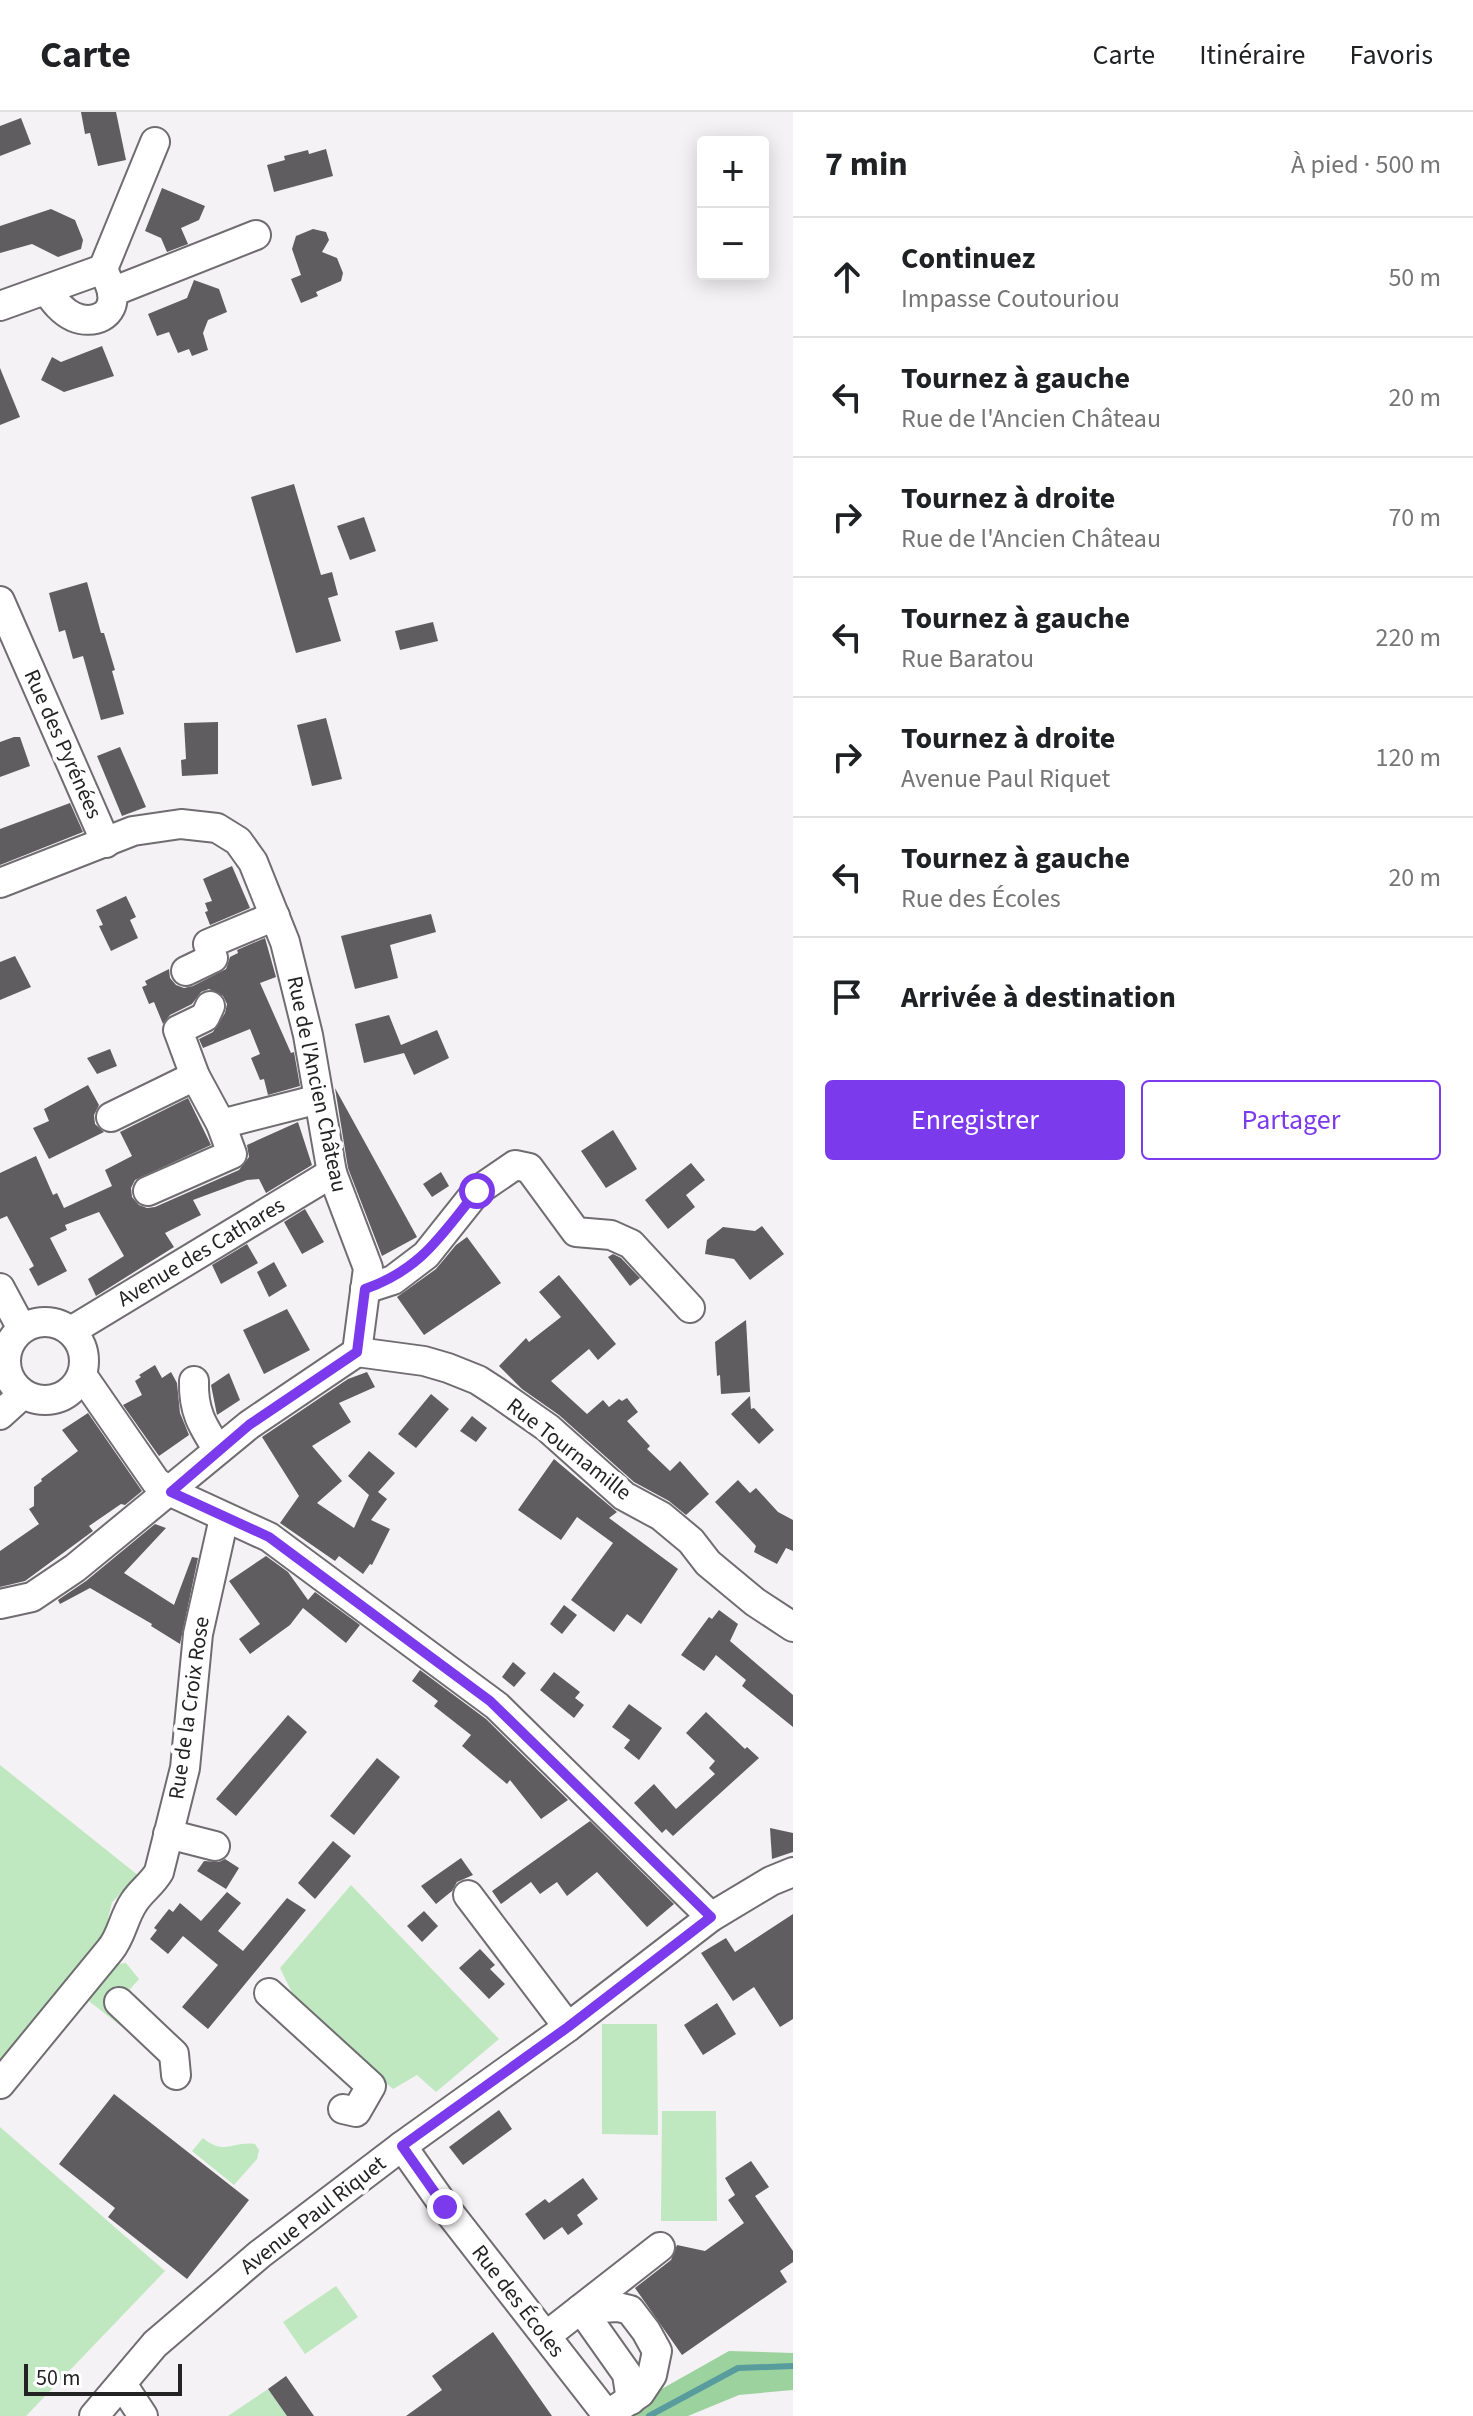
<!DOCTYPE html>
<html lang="fr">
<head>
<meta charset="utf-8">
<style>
	:root { --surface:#fff; --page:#f2f2f2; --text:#202124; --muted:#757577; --line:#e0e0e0; --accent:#7c3aed }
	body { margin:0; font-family:"Source Sans 3",sans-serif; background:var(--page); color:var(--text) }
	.controls { position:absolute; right:24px; top:24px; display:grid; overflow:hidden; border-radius:8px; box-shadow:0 4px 20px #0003 }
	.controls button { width:72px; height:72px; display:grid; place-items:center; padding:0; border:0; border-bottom:2px solid var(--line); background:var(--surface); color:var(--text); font:40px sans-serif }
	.scale { position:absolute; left:24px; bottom:20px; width:158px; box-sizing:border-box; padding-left:8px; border:4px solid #242324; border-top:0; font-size:22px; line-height:28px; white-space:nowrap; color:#242324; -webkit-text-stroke:6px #fff; paint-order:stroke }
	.stop { position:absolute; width:24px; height:24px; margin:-18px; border:6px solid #7c3aed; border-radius:50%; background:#fff }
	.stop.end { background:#7c3aed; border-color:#fff; box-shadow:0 2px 8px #0008 }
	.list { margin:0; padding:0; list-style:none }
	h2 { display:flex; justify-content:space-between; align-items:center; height:104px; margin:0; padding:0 32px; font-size:34px }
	h2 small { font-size:26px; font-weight:400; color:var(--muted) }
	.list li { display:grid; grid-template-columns:52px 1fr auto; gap:24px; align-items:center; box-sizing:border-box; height:120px; padding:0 32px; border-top:2px solid var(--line) }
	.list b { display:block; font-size:30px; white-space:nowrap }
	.list p { margin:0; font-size:26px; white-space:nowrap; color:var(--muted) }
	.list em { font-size:26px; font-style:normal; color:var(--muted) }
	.actions { display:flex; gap:16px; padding:24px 32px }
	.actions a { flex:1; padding:18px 0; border:2px solid var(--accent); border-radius:8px; text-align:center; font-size:28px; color:var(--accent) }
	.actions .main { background:var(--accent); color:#fff }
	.icon { flex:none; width:44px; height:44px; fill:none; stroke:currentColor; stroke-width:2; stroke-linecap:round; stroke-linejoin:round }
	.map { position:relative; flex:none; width:793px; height:2304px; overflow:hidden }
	header { display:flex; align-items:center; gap:48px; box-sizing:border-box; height:112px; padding:0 40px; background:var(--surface); border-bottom:2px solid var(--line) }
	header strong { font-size:38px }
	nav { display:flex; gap:44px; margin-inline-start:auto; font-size:28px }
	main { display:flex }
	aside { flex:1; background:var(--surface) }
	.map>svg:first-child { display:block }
</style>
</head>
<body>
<header>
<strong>Carte</strong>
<nav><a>Carte</a><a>Itinéraire</a><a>Favoris</a></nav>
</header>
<main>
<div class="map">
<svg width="793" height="2304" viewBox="0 0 793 2304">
	<rect width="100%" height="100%" fill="#f5f2f5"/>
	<g fill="#bfe8c0">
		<polygon points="0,1653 139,1764 112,1790 101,1837 0,1953"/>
		<polygon points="351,1773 499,1927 436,1980 417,1963 393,1977 300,1897 280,1856"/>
		<polygon points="126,1851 139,1867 119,1890 176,1963 135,1925 85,1886 118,1852"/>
		<polygon points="602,1912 657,1912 658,2023 602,2022"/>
		<polygon points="662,1999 716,1999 717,2109 661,2109"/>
		<polygon points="0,2015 165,2159 26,2304 0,2304"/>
		<path d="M 203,2026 C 225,2044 232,2029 255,2032 L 259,2038 L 257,2047 L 234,2073 L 192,2039 Z"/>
		<polygon points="336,2174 358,2205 305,2242 283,2210"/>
		<polygon points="268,2277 287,2304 228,2304"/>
	</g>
	<polygon fill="#9cd29e" points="729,2239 793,2241 793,2278 739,2283 688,2304 624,2304 642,2288"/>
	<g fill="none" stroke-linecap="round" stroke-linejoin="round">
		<polyline stroke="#599c9d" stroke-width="6" points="649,2304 738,2256 793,2254"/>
	</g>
	<g fill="#605d60">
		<polygon points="81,0 116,0 126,48 98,54 90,21 85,22"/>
		<polygon points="21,6 31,32 0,44 0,14"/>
		<polygon points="326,37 333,64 274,80 267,53 285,48 284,44 308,38 309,42"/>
		<polygon points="162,76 205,94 199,108 181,116 188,132 167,140 161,126 145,119"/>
		<polygon points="51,97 75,108 83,128 81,137 58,145 32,132 0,141 0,114"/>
		<polygon points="313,117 326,120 329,128 322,140 337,146 343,161 341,169 316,180 318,184 301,191 291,167 301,163 292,137 296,124"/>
		<polygon points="194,168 219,177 227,200 208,208 203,221 208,238 192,244 189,237 178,241 169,220 157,224 148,202 187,186"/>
		<polygon points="102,234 114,264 64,280 41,268 52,245 61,250"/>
		<polygon points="0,256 20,305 0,313"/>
		<polygon points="294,372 321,463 332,460 338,483 328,486 341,529 296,541 251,385"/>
		<polygon points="364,405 376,439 350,448 337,414"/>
		<polygon points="87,470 101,521 104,521 115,558 112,559 124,602 101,608 83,544 73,547 65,518 59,520 49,481"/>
		<polygon points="433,510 438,529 400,538 395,519"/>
		<polygon points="326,606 342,667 312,674 297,613"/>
		<polygon points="218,610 218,662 182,664 181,648 186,647 184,611"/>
		<polygon points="14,625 20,625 30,654 0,665 0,630"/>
		<polygon points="120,635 146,695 122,704 97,644"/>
		<polygon points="70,691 83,720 0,753 0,717"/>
		<polygon points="232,754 250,796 210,813 205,800 208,799 205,791 212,789 203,767"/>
		<polygon points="126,784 136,805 130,808 138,826 111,839 99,814 103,813 96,798"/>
		<polygon points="431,802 436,820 390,833 398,866 355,877 341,824"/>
		<polygon points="265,826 276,865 260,871 291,941 294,940 300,974 268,983 264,967 260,968 251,946 260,942 250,917 203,936 199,927 213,920 225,901 227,892 223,884 209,877 201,880 192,892 170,903 163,912 154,890 149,892 142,875 147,873 145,869 169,857 170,866 176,873 184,876 193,874 226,857 230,845 238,841 237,838"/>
		<polygon points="15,844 31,875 0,888 0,850"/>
		<polygon points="389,903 401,933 437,918 449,946 414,963 404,941 364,951 355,912"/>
		<polygon points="110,937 117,954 97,962 87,946"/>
		<polygon points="88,973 99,993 94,1003 95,1012 104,1020 49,1047 33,1016 49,1009 44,997"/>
		<polygon points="335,976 417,1125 382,1144 348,1056"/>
		<polygon points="188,986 211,1033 135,1068 131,1076 132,1085 139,1093 147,1096 155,1095 239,1058 249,1045 247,1033 298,1010 312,1053 266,1081 259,1067 247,1068 193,1088 201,1103 165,1121 174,1135 96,1184 88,1167 124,1144 99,1100 65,1113 67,1118 50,1126 67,1159 38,1174 29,1157 34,1154 7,1104 0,1107 0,1061 36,1044 53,1083 57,1081 64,1096 112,1074 105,1058 132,1044 120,1020"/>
		<polygon points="613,1018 637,1057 606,1076 581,1039"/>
		<polygon points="691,1051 705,1068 686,1083 695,1095 668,1117 645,1088"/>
		<polygon points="441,1060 449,1074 432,1085 423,1072"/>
		<polygon points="305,1097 324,1130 302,1142 284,1110"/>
		<polygon points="762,1114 784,1142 750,1168 734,1147 705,1142 707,1128 723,1115 755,1119"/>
		<polygon points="467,1125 501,1171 424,1223 397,1185 436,1157 456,1133"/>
		<polygon points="247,1132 258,1151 221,1172 212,1153"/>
		<polygon points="613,1142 621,1146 640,1166 630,1174 608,1145"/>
		<polygon points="274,1150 287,1174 269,1185 257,1160"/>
		<polygon points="559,1163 616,1232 598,1248 589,1237 551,1269 587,1302 603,1288 609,1295 619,1287 622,1289 627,1286 638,1300 627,1309 650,1334 647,1337 670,1359 680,1349 709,1382 686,1403 669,1389 634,1370 559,1303 522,1277 499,1254 526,1226 529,1230 561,1205 539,1180"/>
		<polygon points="287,1197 310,1238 264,1262 243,1218"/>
		<polygon points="746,1208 750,1280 721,1282 720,1263 717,1264 715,1230"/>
		<polygon points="155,1253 162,1266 171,1260 177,1271 180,1301 189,1323 159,1344 123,1293 142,1283 135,1269 141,1265 139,1263"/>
		<polygon points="367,1260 375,1275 339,1291 351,1310 312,1334 342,1369 317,1391 354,1416 369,1383 348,1364 369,1339 395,1361 378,1380 387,1387 371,1408 390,1417 372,1453 370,1452 363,1462 339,1444 335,1449 280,1411 299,1384 262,1325 348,1267"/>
		<polygon points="229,1261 240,1288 217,1303 211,1273"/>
		<polygon points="431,1282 449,1297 416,1336 398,1322"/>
		<polygon points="750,1284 751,1297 754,1296 774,1318 759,1332 731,1302"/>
		<polygon points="88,1301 142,1379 125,1393 121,1392 89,1414 93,1419 25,1469 0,1475 0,1439 39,1412 29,1397 34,1394 34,1375 42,1369 41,1367 78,1339 62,1318"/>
		<polygon points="472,1304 487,1316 476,1330 460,1319"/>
		<polygon points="554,1347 617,1400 609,1406 678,1457 641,1512 627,1502 614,1520 571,1488 613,1431 577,1405 561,1428 518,1398"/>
		<polygon points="738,1368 750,1381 756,1376 778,1400 793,1408 793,1439 786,1436 777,1452 754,1440 756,1434 715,1390"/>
		<polygon points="155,1412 166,1416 124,1461 174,1493 192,1445 198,1446 180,1532 151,1514 152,1512 90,1476 60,1492 58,1488 86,1469"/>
		<polygon points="266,1444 288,1460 308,1488 315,1480 360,1513 346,1531 303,1496 290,1513 250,1542 239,1527 260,1512 229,1469"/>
		<polygon points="564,1493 577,1503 562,1522 550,1512"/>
		<polygon points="719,1498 738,1512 730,1529 793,1583 793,1615 742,1574 746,1568 716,1543 704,1559 681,1543 709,1505 712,1507"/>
		<polygon points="513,1550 526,1561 514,1575 502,1565"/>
		<polygon points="420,1558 486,1607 568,1688 541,1707 510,1668 507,1672 462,1634 471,1623 434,1594 438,1589 412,1569"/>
		<polygon points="554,1560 580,1580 575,1586 584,1593 574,1606 540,1578"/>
		<polygon points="629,1592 662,1616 639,1648 624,1636 630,1628 612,1615"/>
		<polygon points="706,1600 745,1637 747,1635 759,1646 673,1724 666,1717 662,1721 634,1691 654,1672 676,1697 715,1662 709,1656 715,1649 686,1621"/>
		<polygon points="288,1603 307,1620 236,1704 216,1687"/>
		<polygon points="377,1646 400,1665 354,1723 330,1704"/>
		<polygon points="590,1709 674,1792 647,1815 597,1760 567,1784 557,1770 540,1782 531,1770 501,1792 492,1779"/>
		<polygon points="770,1716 793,1721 793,1740 772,1747"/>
		<polygon points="333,1729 351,1744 315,1787 298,1771"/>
		<polygon points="461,1746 473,1763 457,1770 452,1779 436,1792 421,1774"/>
		<polygon points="225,1747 239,1756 226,1777 197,1759 204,1749 219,1750"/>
		<polygon points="227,1780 241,1791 218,1819 243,1839 287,1786 306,1798 208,1917 182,1895 218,1853 183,1824 168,1842 150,1827 157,1818 154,1816 169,1797 173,1800 180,1791 201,1809"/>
		<polygon points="424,1799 438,1814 422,1830 407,1814"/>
		<polygon points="793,1802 793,1907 780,1915 754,1875 733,1889 701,1841 726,1826 735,1840"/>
		<polygon points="480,1837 495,1853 490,1857 505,1872 489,1887 459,1856"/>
		<polygon points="717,1891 736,1922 703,1943 684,1913"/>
		<polygon points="114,1982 249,2088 187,2167 108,2105 115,2096 59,2052"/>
		<polygon points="499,1998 512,2017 463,2053 449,2035"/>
		<polygon points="751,2049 769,2075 755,2084 793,2139 793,2150 780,2159 787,2170 682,2243 635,2176 671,2148 677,2133 705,2139 744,2111 728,2088 735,2083 725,2066"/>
		<polygon points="583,2066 598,2087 577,2103 583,2112 568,2123 562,2115 544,2128 525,2102 545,2087 549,2091"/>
		<polygon points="493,2220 552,2304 406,2304 442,2278 432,2264"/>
		<polygon points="286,2264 314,2304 287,2304 268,2277"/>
	</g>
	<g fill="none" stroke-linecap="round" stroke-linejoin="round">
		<defs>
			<g id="minor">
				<polyline points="103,157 155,30"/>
				<polyline points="112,180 256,123"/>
				<path d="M 0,194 L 103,157 C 106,165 111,173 112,181 C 116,204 93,213 74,205 C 62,200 54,189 47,179"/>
				<polyline points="0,489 106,731"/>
				<polyline points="0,771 133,719 181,712 217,716 238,729 253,750 285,830 308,923 332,1061 368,1156 357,1240 249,1313 75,1456 32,1485 0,1492"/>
				<polyline points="186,859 213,846 208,832 275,804"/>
				<polyline points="210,894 205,905 178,918 195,964 221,1012"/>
				<polyline points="111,1005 195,964"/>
				<polyline points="148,1079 232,1042 221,1012 319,987"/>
				<polyline points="0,1176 22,1217"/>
				<polyline points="365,1177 393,1168 426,1143 477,1079 515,1053 529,1056 576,1120 611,1123 631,1132 690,1196"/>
				<circle cx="45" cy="1249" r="39"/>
				<polyline points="71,1219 332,1061"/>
				<polyline points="357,1240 424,1249 448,1256 478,1268 498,1281 548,1316 624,1384 661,1404 691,1429 708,1451 755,1490 793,1515"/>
				<polyline points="82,1263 156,1370 171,1380 269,1425 497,1594 711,1805"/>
				<path d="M 194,1269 C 193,1299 202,1313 218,1338"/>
				<polyline points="0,1303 23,1282"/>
				<polyline points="168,1722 215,1734"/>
				<polyline points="468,1783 568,1915"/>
				<polyline points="269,1881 371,1974 356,2000 343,1997"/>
				<polyline points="119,1890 174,1942 176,1963"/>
				<path d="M 0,1972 L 110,1838 C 122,1824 123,1806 134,1790 C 141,1779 152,1772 159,1760 L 185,1656 L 198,1522 L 224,1406"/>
				<polyline points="402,2034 445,2095 608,2304"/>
				<polyline points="581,2197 618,2195 630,2198 646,2219 657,2239 652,2263 640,2281 607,2303"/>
				<polyline points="581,2197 627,2262 631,2288"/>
				<polyline points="546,2224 660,2135"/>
				<polyline points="122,2272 143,2304"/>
				<polyline points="94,2304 155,2232 260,2142 402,2034 568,1915 711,1805 771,1769 793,1760"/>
			</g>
		</defs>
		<use href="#minor" stroke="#706d71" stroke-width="32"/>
		<use href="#minor" stroke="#fff" stroke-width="28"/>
	</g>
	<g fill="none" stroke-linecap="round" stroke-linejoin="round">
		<path stroke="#7c3aed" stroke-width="10" d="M 445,2095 L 402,2034 L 568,1915 L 711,1805 L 490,1589 L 269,1425 L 171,1380 L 249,1313 L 357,1240 L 365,1177 C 422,1157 441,1123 477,1079"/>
	</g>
	<g text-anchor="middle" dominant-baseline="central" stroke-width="8" stroke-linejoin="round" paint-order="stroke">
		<g font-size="22" fill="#242324" stroke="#fff">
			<text transform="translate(63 632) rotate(66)">Rue des Pyrénées</text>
			<text transform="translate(317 972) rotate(78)">Rue de l'Ancien Château</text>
			<text transform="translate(201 1140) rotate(-31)">Avenue des Cathares</text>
			<text transform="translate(569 1337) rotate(38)">Rue Tournamille</text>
			<text transform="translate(189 1596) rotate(-82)">Rue de la Croix Rose</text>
			<text transform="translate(313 2103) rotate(-38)">Avenue Paul Riquet</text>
			<text transform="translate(518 2189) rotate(52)">Rue des Écoles</text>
		</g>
	</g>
</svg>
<div class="controls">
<button>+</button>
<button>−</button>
</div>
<div class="scale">50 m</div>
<div class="stop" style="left:477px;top:1079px"></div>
<div class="stop end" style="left:445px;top:2095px"></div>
</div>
<aside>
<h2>7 min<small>À pied · 500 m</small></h2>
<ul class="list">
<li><svg class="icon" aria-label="ahead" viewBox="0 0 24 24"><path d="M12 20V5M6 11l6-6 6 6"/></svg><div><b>Continuez</b><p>Impasse Coutouriou</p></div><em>50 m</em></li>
<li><svg class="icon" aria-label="left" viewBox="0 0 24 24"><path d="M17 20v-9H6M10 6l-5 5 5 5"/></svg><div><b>Tournez à gauche</b><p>Rue de l'Ancien Château</p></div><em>20 m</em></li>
<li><svg class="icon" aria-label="right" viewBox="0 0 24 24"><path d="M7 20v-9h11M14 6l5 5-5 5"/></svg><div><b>Tournez à droite</b><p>Rue de l'Ancien Château</p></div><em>70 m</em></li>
<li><svg class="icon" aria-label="left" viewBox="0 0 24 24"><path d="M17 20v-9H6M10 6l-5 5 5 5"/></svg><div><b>Tournez à gauche</b><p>Rue Baratou</p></div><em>220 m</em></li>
<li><svg class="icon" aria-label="right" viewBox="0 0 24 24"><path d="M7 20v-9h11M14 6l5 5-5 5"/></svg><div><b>Tournez à droite</b><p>Avenue Paul Riquet</p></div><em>120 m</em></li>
<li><svg class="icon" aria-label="left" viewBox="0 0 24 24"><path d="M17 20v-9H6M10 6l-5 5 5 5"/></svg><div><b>Tournez à gauche</b><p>Rue des Écoles</p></div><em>20 m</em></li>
<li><svg class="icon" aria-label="arrive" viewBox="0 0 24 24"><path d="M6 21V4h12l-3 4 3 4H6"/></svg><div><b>Arrivée à destination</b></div></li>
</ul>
<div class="actions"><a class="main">Enregistrer</a><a>Partager</a></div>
</aside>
</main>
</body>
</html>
